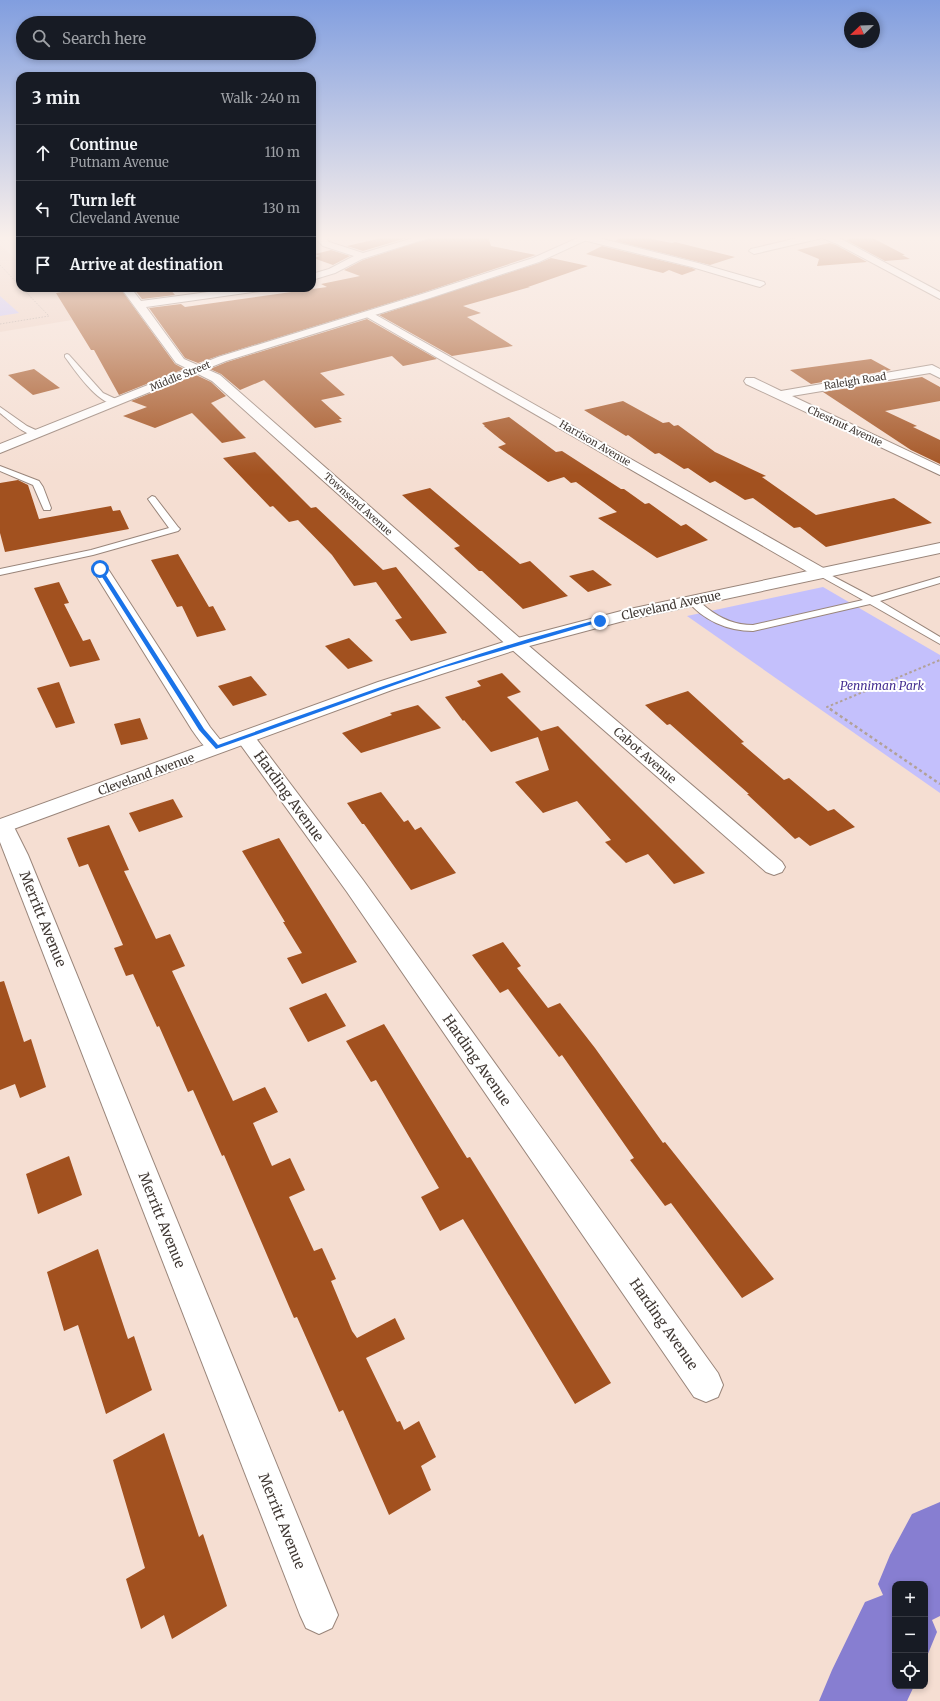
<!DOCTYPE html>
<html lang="en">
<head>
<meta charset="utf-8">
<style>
	:root { --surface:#171b24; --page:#20242c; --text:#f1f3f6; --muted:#9ea1a6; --line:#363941 }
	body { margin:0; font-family:Merriweather,serif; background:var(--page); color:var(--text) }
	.controls { position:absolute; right:12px; bottom:12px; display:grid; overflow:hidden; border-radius:8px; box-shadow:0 2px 6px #0003 }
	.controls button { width:36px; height:36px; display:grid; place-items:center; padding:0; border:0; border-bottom:1px solid var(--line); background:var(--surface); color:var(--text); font:20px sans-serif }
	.compass { position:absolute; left:844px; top:12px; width:36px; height:36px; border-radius:50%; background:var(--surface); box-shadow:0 2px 6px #0003; rotate:247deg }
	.stop { position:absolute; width:12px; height:12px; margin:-9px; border:3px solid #1a73e8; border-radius:50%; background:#fff }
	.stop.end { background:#1a73e8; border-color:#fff; box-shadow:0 1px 4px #0008 }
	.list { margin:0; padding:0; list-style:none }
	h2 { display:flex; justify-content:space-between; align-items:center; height:52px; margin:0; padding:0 16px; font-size:17px }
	h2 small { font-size:13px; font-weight:400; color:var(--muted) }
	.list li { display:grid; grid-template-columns:26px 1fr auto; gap:12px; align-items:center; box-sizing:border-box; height:56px; padding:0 16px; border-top:1px solid var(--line) }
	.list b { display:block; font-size:15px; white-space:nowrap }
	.list p { margin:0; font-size:13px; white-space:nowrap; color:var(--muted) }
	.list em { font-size:13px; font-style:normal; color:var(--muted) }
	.icon { flex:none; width:22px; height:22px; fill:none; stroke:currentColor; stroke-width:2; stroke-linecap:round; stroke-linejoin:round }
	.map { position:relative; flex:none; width:940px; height:1701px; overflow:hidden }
	.search { position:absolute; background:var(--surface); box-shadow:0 2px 6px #0003; left:16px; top:16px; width:300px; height:44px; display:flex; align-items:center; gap:10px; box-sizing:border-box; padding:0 14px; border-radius:22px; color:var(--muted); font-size:15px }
	.panel { position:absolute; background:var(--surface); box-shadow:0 2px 6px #0003; left:16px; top:72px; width:300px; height:220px; border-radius:12px }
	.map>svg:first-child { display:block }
</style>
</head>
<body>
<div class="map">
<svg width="940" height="1701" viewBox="0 0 940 1701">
	<rect width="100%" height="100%" fill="#f5ded2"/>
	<polygon fill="#edcfc0" points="0,245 20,263 20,288 52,288 60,297 72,320 0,332"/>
	<g fill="#c4c0fc">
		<polygon points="0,296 19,313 0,316"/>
		<polygon points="823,587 940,655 940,793 687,616"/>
	</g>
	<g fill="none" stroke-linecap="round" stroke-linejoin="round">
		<polygon fill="#877ed1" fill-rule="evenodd" points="940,1502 940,1616 932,1620 937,1632 925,1661 925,1584 895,1584 895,1686 914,1686 907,1701 819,1701 832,1670 865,1602 883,1595 878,1584 890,1555 912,1514"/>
	</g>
	<g fill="#a2511f">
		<polygon points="390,236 413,236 363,251 347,246"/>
		<polygon points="436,236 488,236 491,246 536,255 422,293 218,356 198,363 185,358 149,308 181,304 185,307 327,287 321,284 360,276 344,270 363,260"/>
		<polygon points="624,236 636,236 672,243 675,242 735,257 710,265 615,241"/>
		<polygon points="861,236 869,236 905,255 902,255 910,259 885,261 846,240"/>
		<polygon points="830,243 836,245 867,262 817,266 819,259 797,250"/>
		<polygon points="602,246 692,268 696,270 682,275 669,270 663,273 586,254"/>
		<polygon points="331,250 350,256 333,265 313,258 320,256 315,254"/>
		<polygon points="551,258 588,266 528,287 530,287 463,306 481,313 467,317 513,346 452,356 379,315 539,263"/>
		<polygon points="86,288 120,288 175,364 184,369 119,395 94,350 91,350 56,293"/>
		<polygon points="133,288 169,288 175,295 142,299"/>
		<polygon points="367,319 437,359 403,366 392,356 320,373 345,395 321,400 342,419 339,419 342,422 315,428 264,380 240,390 221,374 210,369 227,362"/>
		<polygon points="871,359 891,370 811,384 790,370"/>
		<polygon points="34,369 60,388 33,395 8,375"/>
		<polygon points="196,375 211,382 226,396 211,403 246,438 222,443 192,413 155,428 123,416 147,407 131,401"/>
		<polygon points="922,377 940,387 940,401 885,411 917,426 913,427 940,440 940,464 911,450 823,392"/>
		<polygon points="623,401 663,423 669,422 674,426 678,425 715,452 766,476 762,477 816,515 894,498 932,523 826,547 800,527 794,528 753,498 745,500 715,481 710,483 688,468 684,469 659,453 655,454 628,435 626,436 584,410"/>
		<polygon points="509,417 556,452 562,451 621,489 624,489 645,504 649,503 681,526 686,524 708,540 657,558 598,518 617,512 576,482 571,483 564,477 548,482 498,447 506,444 484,426 485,426 482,423"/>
		<polygon points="255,452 311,508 316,507 383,570 396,567 447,633 411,641 395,620 402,618 376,582 354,586 332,555 298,520 289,522 273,506 270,507 223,458"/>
		<polygon points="18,480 28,485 39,519 111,506 113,511 120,510 129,529 5,552 0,533 0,483"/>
		<polygon points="430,488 520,564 530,561 568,596 523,609 482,571 479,571 454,548 460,546 402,495"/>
		<polygon points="178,554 209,607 213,606 226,630 197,637 182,606 177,607 151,560"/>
		<polygon points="593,570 612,585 588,592 569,576"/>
		<polygon points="59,582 69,603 64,604 83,641 90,639 100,660 70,667 34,588"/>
		<polygon points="349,638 373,661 348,669 325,646"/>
		<polygon points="502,673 521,692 507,697 541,731 558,726 705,873 674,884 648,854 626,863 605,842 611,840 577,801 543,813 515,782 549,770 538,737 491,752 464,720 463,721 445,697 481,686 477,681"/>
		<polygon points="251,676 267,695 233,706 218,686"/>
		<polygon points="59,682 75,723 56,728 37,688"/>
		<polygon points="688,691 744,742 741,743 784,780 789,778 828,811 834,809 855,827 810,846 799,837 795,839 747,794 749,794 670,724 667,725 645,705"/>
		<polygon points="418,705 441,728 361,753 342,733 392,715 390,713"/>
		<polygon points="140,718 148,739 121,745 114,724"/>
		<polygon points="381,792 404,822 408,820 415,830 421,827 456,873 411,890 364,824 362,824 347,803"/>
		<polygon points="173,799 183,817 139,832 129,813"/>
		<polygon points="109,825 129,870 124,871 156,939 170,934 185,966 172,971 233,1101 265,1087 278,1112 253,1123 272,1166 290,1158 305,1190 289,1197 314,1251 322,1248 336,1279 331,1281 352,1331 357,1338 395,1318 405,1339 366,1358 397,1422 400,1421 404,1430 419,1421 436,1457 421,1466 431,1490 389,1515 343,1410 339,1412 297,1317 294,1318 224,1155 222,1156 193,1090 188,1092 159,1026 157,1027 133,974 126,976 114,948 123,945 88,864 79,867 67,838"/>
		<polygon points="279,838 357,962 302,984 287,958 302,953 283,922 285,922 242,851"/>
		<polygon points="503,942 521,966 517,968 548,1008 560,1003 595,1048 663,1143 665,1142 774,1279 742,1298 671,1203 665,1206 630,1160 634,1158 562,1055 559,1057 508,989 500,993 472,955"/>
		<polygon points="4,981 24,1042 31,1039 46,1087 20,1098 15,1084 0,1090 0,982"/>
		<polygon points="326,993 346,1026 308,1042 289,1008"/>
		<polygon points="384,1024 467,1158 470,1157 611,1383 575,1404 463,1219 440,1231 421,1197 439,1188 376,1080 371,1082 346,1041"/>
		<polygon points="69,1156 82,1195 38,1214 26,1174"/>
		<polygon points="98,1249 128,1339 134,1336 152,1390 106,1414 78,1325 64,1331 47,1272"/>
		<polygon points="164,1433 199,1537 203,1534 227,1606 172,1639 164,1615 141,1629 126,1579 145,1568 113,1460"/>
	</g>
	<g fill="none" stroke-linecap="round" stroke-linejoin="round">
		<defs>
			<g id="lane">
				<path d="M 67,354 L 69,355 L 103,393 L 118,400 L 118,404 C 99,407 75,370 65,357 L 65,355 Z"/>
				<path d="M 0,407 L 27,426 L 40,432 L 40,436 C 27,438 9,420 0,413 Z"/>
				<polygon points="0,466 39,481 43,487 51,508 50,510 44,510 43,508 33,485 0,471"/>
				<polygon points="152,496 155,497 178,527 180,529 178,531 93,555 0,575 0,569 91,550 169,528 148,499"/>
				<path d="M 821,570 L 872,597 L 940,577 L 940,583 L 880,601 L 940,637 L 940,644 L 870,604 L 753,631 C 728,631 702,620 687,600 L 692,597 C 698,599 702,604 707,608 C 721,619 735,625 753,625 L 863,600 L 818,575 L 816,573 L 818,571 Z"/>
			</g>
			<g id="street">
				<polygon points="320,236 329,236 327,240 329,242 363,253 420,236 435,236 362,259 335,273 312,280 312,274 329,269 354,256 323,246 317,240"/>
				<polygon points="583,236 591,236 698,263 764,282 765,284 760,287 756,286 692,267 583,240"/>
				<polygon points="806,236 834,236 843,240 940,292 940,299 837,244 822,238 754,254 749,251 751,249"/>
				<polygon points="121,288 131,288 141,301 238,288 265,288 260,291 146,307 184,359 220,375 522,640 782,862 785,867 782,872 774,875 766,872 510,648 212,381 176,363"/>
				<polygon points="369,311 827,570 829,573 827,576 821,578 815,576 365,316 364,314"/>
				<polygon points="932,365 940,369 940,378 930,373 792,396 940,466 940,475 746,384 744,381 746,378 754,378 781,391"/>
				<path d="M 100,564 L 106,566 L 108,569 L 210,727 L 226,747 L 223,751 C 207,755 201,742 192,730 L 92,569 L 94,566 Z"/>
				<polygon points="245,731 252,733 363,880 718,1373 723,1385 718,1397 706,1402 694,1397 347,892 235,737 238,733"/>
				<polygon points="3,819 11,821 28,855 338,1615 332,1628 319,1634 306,1628 300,1615 0,842 0,820"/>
			</g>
			<g id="secondary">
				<polygon points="582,236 595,236 539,262 430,298 226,361 0,453 0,444 218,357 422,294 533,258"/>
				<polygon points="940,543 940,553 627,620 522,648 392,690 0,834 0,819 378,682 510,640 625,610"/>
			</g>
		</defs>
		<use href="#lane" stroke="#99857a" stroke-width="2"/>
		<use href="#street" stroke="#99857a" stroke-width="2"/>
		<use href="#secondary" stroke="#99857a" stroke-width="2"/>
		<g stroke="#b2a198" stroke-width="1" stroke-dasharray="1.5 1.5" stroke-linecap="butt">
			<polyline points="0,265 20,286"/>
			<polyline points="0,324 49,316 22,288"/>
		</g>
		<polyline stroke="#b2a198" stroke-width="2" stroke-dasharray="2.5 2.5" stroke-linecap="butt" points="832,710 827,707 940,660"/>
		<polyline stroke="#b2a198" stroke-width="2.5" stroke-dasharray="3 3" stroke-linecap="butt" points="830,709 940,784"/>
		<use href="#lane" fill="#fff" fill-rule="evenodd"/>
		<use href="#street" fill="#fff" fill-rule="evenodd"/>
		<use href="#secondary" fill="#fff" fill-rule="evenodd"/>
	</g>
	<linearGradient id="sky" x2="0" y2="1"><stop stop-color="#819edf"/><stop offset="0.5" stop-color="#faf0eb"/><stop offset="1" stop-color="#faf0eb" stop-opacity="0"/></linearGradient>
	<rect width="940" height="475" fill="url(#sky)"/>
	<path fill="#1a73e8" d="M 100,568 L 102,569 L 204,729 L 218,745 C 344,700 470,653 600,619 L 603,621 L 442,668 L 216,749 L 199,730 L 97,569 Z"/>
	<g text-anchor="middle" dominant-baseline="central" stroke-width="4" stroke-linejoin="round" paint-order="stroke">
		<g font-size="10" fill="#423a35" stroke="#fff">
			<text transform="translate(180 376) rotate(-22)">Middle Street</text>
			<text transform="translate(855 381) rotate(-9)">Raleigh Road</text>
			<text transform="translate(845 426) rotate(25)">Chestnut Avenue</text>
			<text transform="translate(595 443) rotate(30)">Harrison Avenue</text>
			<text transform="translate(358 504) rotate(42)">Townsend Avenue</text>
		</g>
		<g font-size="12" fill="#423a35" stroke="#fff">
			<text transform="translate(671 605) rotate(-12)">Cleveland Avenue</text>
			<text transform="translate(645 755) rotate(41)">Cabot Avenue</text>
			<text transform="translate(146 774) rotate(-20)">Cleveland Avenue</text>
		</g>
		<g font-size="12" font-style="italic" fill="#463092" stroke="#fff">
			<text x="882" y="685">Penniman Park</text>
		</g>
		<g font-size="14" fill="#423a35" stroke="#fff">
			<text transform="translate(289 796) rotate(54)">Harding Avenue</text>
			<text transform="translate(43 919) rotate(68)">Merritt Avenue</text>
			<text transform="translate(477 1060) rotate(55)">Harding Avenue</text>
			<text transform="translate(162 1220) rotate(68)">Merritt Avenue</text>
			<text transform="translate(664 1324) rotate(55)">Harding Avenue</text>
			<text transform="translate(282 1521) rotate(68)">Merritt Avenue</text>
		</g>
	</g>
</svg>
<div class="controls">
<button>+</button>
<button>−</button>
<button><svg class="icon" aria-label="locate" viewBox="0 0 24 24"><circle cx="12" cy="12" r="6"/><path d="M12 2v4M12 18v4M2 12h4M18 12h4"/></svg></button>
</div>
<svg class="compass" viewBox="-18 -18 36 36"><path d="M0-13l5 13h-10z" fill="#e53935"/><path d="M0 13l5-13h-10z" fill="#9ea1a6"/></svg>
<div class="stop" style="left:100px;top:569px"></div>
<div class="stop end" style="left:600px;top:621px"></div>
<div class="search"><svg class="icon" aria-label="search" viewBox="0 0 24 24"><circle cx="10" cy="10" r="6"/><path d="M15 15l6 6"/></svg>Search here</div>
<section class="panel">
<h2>3 min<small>Walk · 240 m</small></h2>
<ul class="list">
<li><svg class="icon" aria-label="ahead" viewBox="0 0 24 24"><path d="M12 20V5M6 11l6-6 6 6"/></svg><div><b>Continue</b><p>Putnam Avenue</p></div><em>110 m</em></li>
<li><svg class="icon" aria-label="left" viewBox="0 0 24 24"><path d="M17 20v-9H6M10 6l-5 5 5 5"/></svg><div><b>Turn left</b><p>Cleveland Avenue</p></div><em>130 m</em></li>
<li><svg class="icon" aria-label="arrive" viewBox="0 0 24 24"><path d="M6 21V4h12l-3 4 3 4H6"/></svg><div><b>Arrive at destination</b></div></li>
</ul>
</section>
</div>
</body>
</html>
